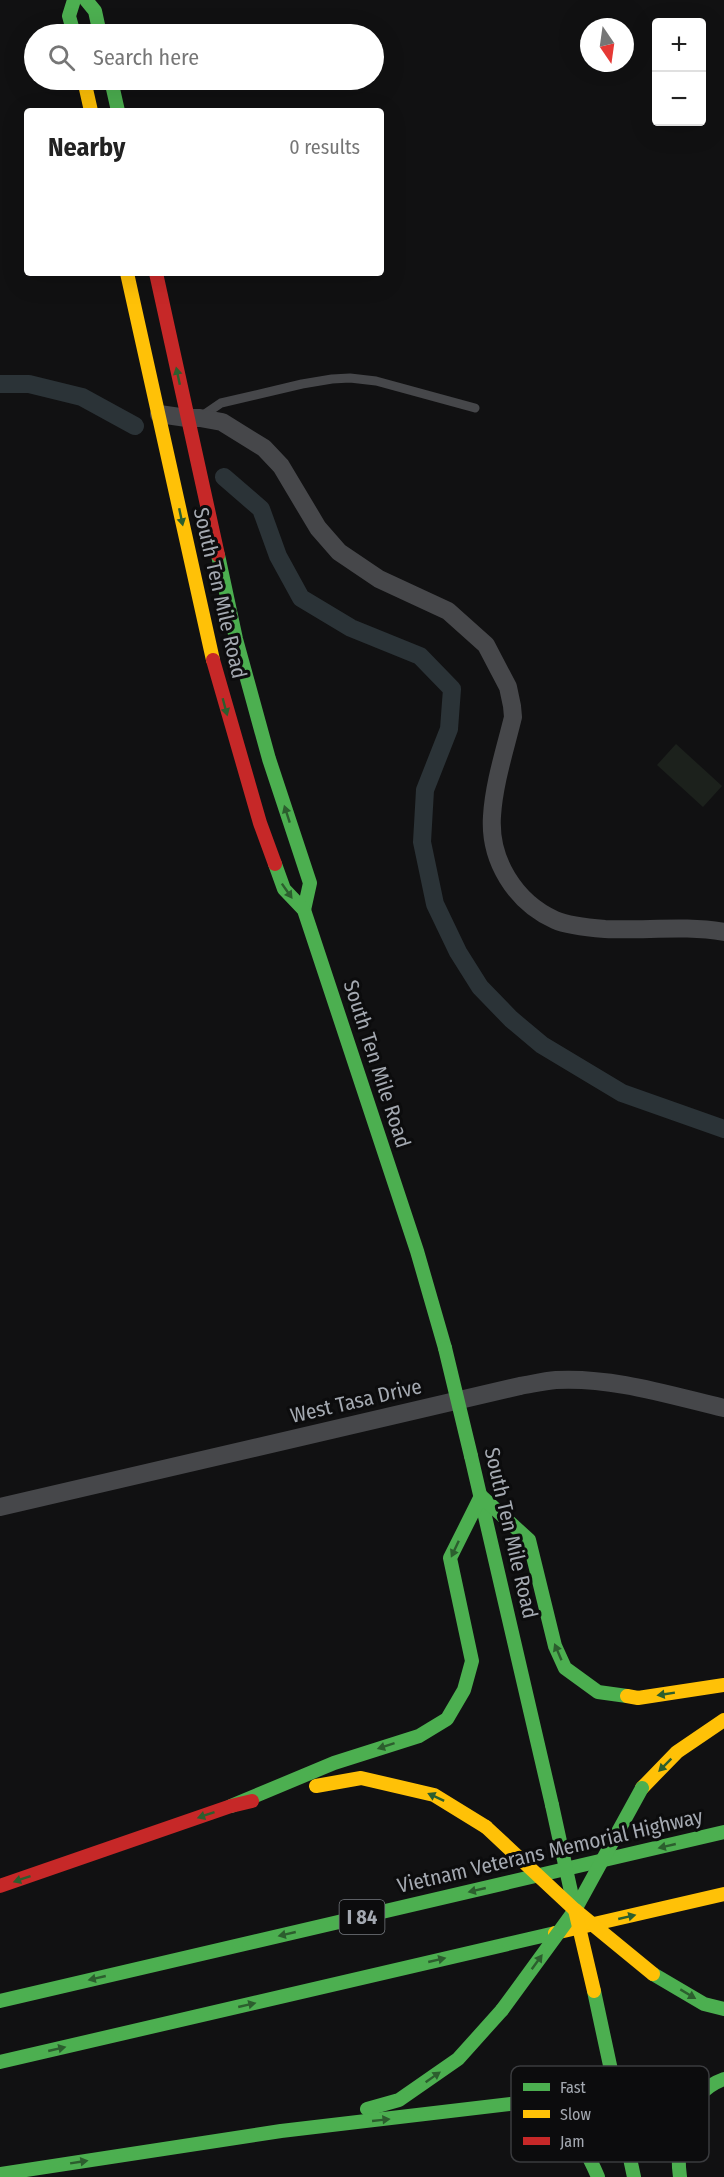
<!DOCTYPE html>
<html lang="en">
<head>
<meta charset="utf-8">
<style>
	:root { --surface:#fff; --page:#f6f6f6; --text:#222; --muted:#767676; --line:#e0e0e0 }
	body { margin:0; font-family:"Fira Sans Condensed",sans-serif; background:var(--page); color:var(--text) }
	.controls { position:absolute; right:18px; top:18px; display:grid; overflow:hidden; border-radius:6px; box-shadow:0 6px 24px #0002 }
	.controls button { width:54px; height:54px; display:grid; place-items:center; padding:0; border:0; border-bottom:2px solid var(--line); background:var(--surface); color:var(--text); font:30px sans-serif }
	.compass { position:absolute; left:580px; top:18px; width:54px; height:54px; border-radius:50%; background:var(--surface); box-shadow:0 6px 24px #0002; rotate:167deg }
	.list { margin:0; padding:0; list-style:none }
	h2 { display:flex; justify-content:space-between; align-items:center; height:78px; margin:0; padding:0 24px; font-size:26px }
	h2 small { font-size:20px; font-weight:400; color:var(--muted) }
	.icon { flex:none; width:33px; height:33px; fill:none; stroke:currentColor; stroke-width:2; stroke-linecap:round; stroke-linejoin:round }
	.map { position:relative; flex:none; width:724px; height:2177px; overflow:hidden }
	.search { position:absolute; background:var(--surface); box-shadow:0 6px 24px #0002; left:24px; top:24px; width:360px; height:66px; display:flex; align-items:center; gap:15px; box-sizing:border-box; padding:0 21px; border-radius:33px; color:var(--muted); font-size:22px }
	.panel { position:absolute; background:var(--surface); box-shadow:0 6px 24px #0002; left:24px; top:108px; width:360px; height:168px; border-radius:6px }
	.map>svg:first-child { display:block }
</style>
</head>
<body>
<div class="map">
<svg width="724" height="2177" viewBox="0 0 724 2177">
	<rect width="100%" height="100%" fill="#111112"/>
	<polygon fill="#1c211c" points="676,744 722,786 703,807 657,765"/>
	<g fill="none" stroke-linecap="round" stroke-linejoin="round">
		<g stroke="#2b3337" stroke-width="18">
			<polyline points="0,384 29,384 82,397 135,426"/>
			<polyline points="224,477 261,509 278,556 301,598 351,628 420,656 452,689 449,729 425,790 422,842 435,904 458,952 480,987 511,1019 542,1045 622,1093 724,1129"/>
		</g>
		<polyline stroke="#46474a" stroke-width="9" points="202,416 221,403 302,384 332,379 350,378 376,381 475,408"/>
		<g stroke="#46474a" stroke-width="18">
			<path d="M 159,414 L 187,418 L 200,418 L 222,422 L 264,448 L 281,466 L 318,528 L 339,552 L 379,579 L 448,611 L 486,645 L 508,687 L 512,706 L 513,717 C 505,750 494,783 492,816 C 489,860 515,902 555,920 C 566,925 592,928 605,929 C 644,931 685,925 724,932"/>
			<path d="M 0,1507 L 520,1386 C 532,1384 544,1381 556,1380 C 613,1377 669,1395 724,1408"/>
		</g>
		<g stroke="#4caf50" stroke-width="14">
			<polyline points="74,0 69,16 74,34"/>
			<polyline points="86,0 95,11 100,34"/>
			<polyline points="111,80 118,111"/>
			<polyline points="218,555 236,639 269,759 310,883 304,910"/>
			<polyline points="275,864 284,889 304,910 417,1251 445,1348"/>
			<polyline points="471,1456 552,1805"/>
			<polyline points="231,1806 334,1763 419,1736 447,1719 464,1690 472,1661 450,1558 481,1496 529,1540 555,1646 565,1668 598,1692 627,1696"/>
			<polyline points="653,1974 704,2004 724,2009"/>
			<polyline points="594,1991 634,2177"/>
			<polyline points="0,2001 724,1832"/>
			<polyline points="0,2062 555,1933"/>
			<polyline points="367,2109 399,2100 458,2059 502,2010"/>
			<path d="M 0,2174 L 281,2131 L 518,2103 C 564,2117 579,2132 598,2177"/>
			<path d="M 680,2177 C 675,2140 685,2093 724,2079"/>
		</g>
		<g stroke="#ffc107" stroke-width="14">
			<polyline points="84,80 91,111"/>
			<polyline points="127,273 213,660"/>
			<polyline points="627,1696 638,1698 724,1685"/>
			<polyline points="316,1786 361,1778 434,1795 486,1827"/>
			<polyline points="642,1788 677,1752 724,1720"/>
			<polyline points="555,1933 724,1894"/>
		</g>
		<g stroke="#c62828" stroke-width="14">
			<polyline points="156,273 218,555"/>
			<polyline points="213,660 260,823 275,864"/>
			<polyline points="0,1886 231,1806 252,1801"/>
		</g>
		<g stroke="#4caf50" stroke-width="14">
			<polyline points="445,1348 471,1456"/>
			<polyline points="552,1805 575,1910"/>
			<polyline points="502,2010 575,1910 642,1788"/>
		</g>
		<g stroke="#ffc107" stroke-width="14">
			<polyline points="486,1827 575,1910 653,1974"/>
			<polyline points="575,1910 594,1991"/>
		</g>
	</g>
	<defs><path id="oneway-solid" d="M-6-.8H1V-3.2L6.5 0L1 3.2V.8H-6Z" transform="scale(1.5)"/></defs>
	<g fill="#2c5e2e">
		<use href="#oneway-solid" transform="translate(178 376) rotate(-102)"/>
		<use href="#oneway-solid" transform="translate(181 517) rotate(78)"/>
		<use href="#oneway-solid" transform="translate(225 707) rotate(75)"/>
		<use href="#oneway-solid" transform="translate(287 814) rotate(-108)"/>
		<use href="#oneway-solid" transform="translate(287 891) rotate(55)"/>
		<use href="#oneway-solid" transform="translate(455 1549) rotate(115)"/>
		<use href="#oneway-solid" transform="translate(558 1652) rotate(-113)"/>
		<use href="#oneway-solid" transform="translate(666 1694) rotate(171)"/>
		<use href="#oneway-solid" transform="translate(386 1746) rotate(162)"/>
		<use href="#oneway-solid" transform="translate(665 1765) rotate(135)"/>
		<use href="#oneway-solid" transform="translate(436 1797) rotate(-155)"/>
		<use href="#oneway-solid" transform="translate(206 1815) rotate(161)"/>
		<use href="#oneway-solid" transform="translate(667 1846) rotate(167)"/>
		<use href="#oneway-solid" transform="translate(22 1879) rotate(161)"/>
		<use href="#oneway-solid" transform="translate(477 1890) rotate(167)"/>
		<use href="#oneway-solid" transform="translate(627 1917) rotate(-13)"/>
		<use href="#oneway-solid" transform="translate(287 1934) rotate(167)"/>
		<use href="#oneway-solid" transform="translate(437 1960) rotate(-13)"/>
		<use href="#oneway-solid" transform="translate(537 1962) rotate(-54)"/>
		<use href="#oneway-solid" transform="translate(97 1978) rotate(167)"/>
		<use href="#oneway-solid" transform="translate(688 1994) rotate(31)"/>
		<use href="#oneway-solid" transform="translate(247 2005) rotate(-13)"/>
		<use href="#oneway-solid" transform="translate(57 2049) rotate(-13)"/>
		<use href="#oneway-solid" transform="translate(433 2077) rotate(-35)"/>
		<use href="#oneway-solid" transform="translate(381 2120) rotate(-6)"/>
		<use href="#oneway-solid" transform="translate(79 2162) rotate(-9)"/>
	</g>
	<g text-anchor="middle" dominant-baseline="central" stroke-width="6" stroke-linejoin="round" paint-order="stroke">
		<rect fill="#0c0c0d" stroke="#767a80" stroke-width="1.5" x="339.5" y="1900" width="45" height="34" rx="4.5"/>
		<g font-size="20" font-weight="bold" fill="#a4a9b1">
			<text x="362" y="1917">I 84</text>
		</g>
		<g font-size="21" fill="#a4a9b1" stroke="#0c0c0d">
			<text transform="translate(220 593) rotate(77)">South Ten Mile Road</text>
			<text transform="translate(377 1064) rotate(72)">South Ten Mile Road</text>
			<text transform="translate(356 1401) rotate(-13)">West Tasa Drive</text>
			<text transform="translate(511 1533) rotate(77)">South Ten Mile Road</text>
			<text transform="translate(550 1851) rotate(-13)">Vietnam Veterans Memorial Highway</text>
		</g>
	</g>
	<rect x="511" y="2066" width="198" height="96" rx="9" fill="#0c0c0d" stroke="#3a3b3e" stroke-width="1.5"/>
	<rect x="523" y="2083" width="27" height="8" fill="#4caf50"/>
	<rect x="523" y="2110" width="27" height="8" fill="#ffc107"/>
	<rect x="523" y="2137" width="27" height="8" fill="#c62828"/>
	<g font-size="16" fill="#a4a9b1">
		<text x="560" y="2093">Fast</text>
		<text x="560" y="2120">Slow</text>
		<text x="560" y="2147">Jam</text>
	</g>
</svg>
<div class="controls">
<button>+</button>
<button>−</button>
</div>
<svg class="compass" viewBox="-18 -18 36 36"><path d="M0-13l5 13h-10z" fill="#e53935"/><path d="M0 13l5-13h-10z" fill="#767676"/></svg>
<div class="search"><svg class="icon" aria-label="search" viewBox="0 0 24 24"><circle cx="10" cy="10" r="6"/><path d="M15 15l6 6"/></svg>Search here</div>
<section class="panel">
<h2>Nearby<small>0 results</small></h2>
<ul class="list">
</ul>
</section>
</div>
</body>
</html>
